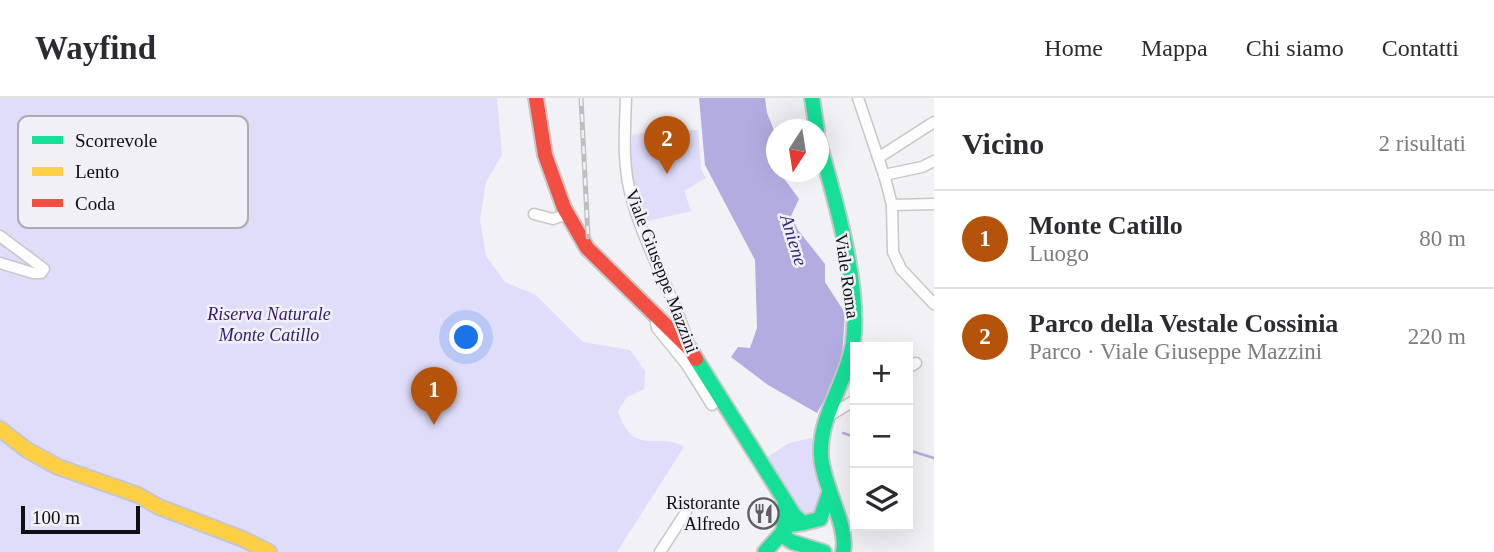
<!DOCTYPE html>
<html lang="it">
<head>
<meta charset="utf-8">
<style>
	:root { --surface:#fff; --page:#f2f2f3; --text:#2b2b33; --muted:#7c7c81; --line:#e1e1e2; --accent:#b45309 }
	body { margin:0; font-family:Georgia,serif; background:var(--page); color:var(--text) }
	.controls { position:absolute; right:21px; bottom:21px; display:grid; overflow:hidden; border-radius:0px; box-shadow:0 7px 28px #0002 }
	.controls button { width:63px; height:63px; display:grid; place-items:center; padding:0; border:0; border-bottom:2px solid var(--line); background:var(--surface); color:var(--text); font:35px sans-serif }
	.compass { position:absolute; left:766px; top:21px; width:63px; height:63px; border-radius:50%; background:var(--surface); box-shadow:0 7px 28px #0002; rotate:192deg }
	.scale { position:absolute; left:21px; bottom:18px; width:119px; box-sizing:border-box; padding-left:7px; border:4px solid #0f0f11; border-top:0; font-size:19px; line-height:24px; white-space:nowrap; color:#0f0f11; -webkit-text-stroke:5px #f1f0f7; paint-order:stroke }
	.you { position:absolute; left:467px; top:240px; width:24px; height:24px; margin:-18px; border:5px solid #fff; border-radius:50%; background:#1a73e8; box-shadow:0 0 0 10px #1a73e833 }
	.badge { display:grid; place-items:center; width:46px; height:46px; border-radius:50%; background:var(--accent); color:#fff; font-size:23px; font-weight:700 }
	.pin { position:absolute; translate:-50% -58px; filter:drop-shadow(0 2px 4px #0008) }
	.pin::after { content:''; position:absolute; top:37px; width:24px; height:21px; background:inherit; clip-path:polygon(0 0,100% 0,50% 100%) }
	.list { margin:0; padding:0; list-style:none }
	h2 { display:flex; justify-content:space-between; align-items:center; height:91px; margin:0; padding:0 28px; font-size:30px }
	h2 small { font-size:23px; font-weight:400; color:var(--muted) }
	.list li { display:grid; grid-template-columns:46px 1fr auto; gap:21px; align-items:center; box-sizing:border-box; height:98px; padding:0 28px; border-top:2px solid var(--line) }
	.list b { display:block; font-size:26px; white-space:nowrap }
	.list p { margin:0; font-size:23px; white-space:nowrap; color:var(--muted) }
	.list em { font-size:23px; font-style:normal; color:var(--muted) }
	.icon { flex:none; width:38px; height:38px; fill:none; stroke:currentColor; stroke-width:2; stroke-linecap:round; stroke-linejoin:round }
	.map { position:relative; flex:none; width:934px; height:454px; overflow:hidden }
	header { display:flex; align-items:center; gap:42px; box-sizing:border-box; height:98px; padding:0 35px; background:var(--surface); border-bottom:2px solid var(--line) }
	header strong { font-size:33px }
	nav { display:flex; gap:38px; margin-inline-start:auto; font-size:24px }
	main { display:flex }
	aside { flex:1; background:var(--surface) }
	.map>svg:first-child { display:block }
</style>
</head>
<body>
<header>
<strong>Wayfind</strong>
<nav><a>Home</a><a>Mappa</a><a>Chi siamo</a><a>Contatti</a></nav>
</header>
<main>
<div class="map">
<svg width="934" height="454" viewBox="0 0 934 454">
	<rect width="100%" height="100%" fill="#f2f1f6"/>
	<g fill="#e0ddfa">
		<path d="M 0,0 L 497,0 L 502,57 L 486,84 L 480,121 L 486,158 L 505,184 L 536,197 L 583,244 L 630,252 L 645,273 L 644,291 L 627,299 L 618,313 C 634,361 656,332 684,349 L 617,454 L 0,454 Z"/>
		<path d="M 660,32 L 698,32 L 701,71 L 706,80 L 684,93 L 691,113 L 644,124 C 634,94 629,69 632,37 Z"/>
		<polygon points="812,340 821,394 820,408 816,414 809,418 801,417 764,361 789,345"/>
	</g>
	<polygon fill="#b3ace0" points="699,0 765,0 767,15 776,37 776,74 784,74 783,79 799,101 791,118 798,132 825,166 825,184 845,215 842,259 832,288 817,315 768,287 731,259 738,249 750,250 757,230 755,162 705,67"/>
	<g fill="none" stroke-linecap="round" stroke-linejoin="round">
		<g stroke="#b3ace0" stroke-width="2.5">
			<polyline points="843,335 855,339"/>
			<polyline points="908,352 934,360"/>
		</g>
		<defs>
			<g id="street">
				<path d="M 626,0 C 625,32 622,66 631,98 C 645,151 675,198 690,250"/>
				<polyline points="858,0 885,80 892,107 893,154 901,171 934,206"/>
				<polyline points="878,60 934,24"/>
				<polyline points="884,77 922,69 934,63"/>
				<polyline points="892,107 934,106"/>
				<polyline points="534,116 553,121 567,116"/>
				<polyline points="0,138 44,171 41,175 33,175 0,165"/>
				<polyline points="658,219 656,225 657,230 687,267 712,307"/>
				<polyline points="908,270 916,265"/>
				<polyline points="829,318 855,302"/>
				<polyline points="660,454 686,414"/>
			</g>
			<g id="fast">
				<polyline points="812,0 817,32"/>
				<path d="M 818,41 C 834,97 861,187 853,245 C 847,284 819,317 821,357 C 822,387 849,428 843,454"/>
				<polyline points="696,261 794,417 803,425 820,421 829,395"/>
				<polyline points="785,406 783,438 792,444 824,454"/>
				<polyline points="765,454 789,427 803,425"/>
			</g>
			<polyline id="slow" points="0,331 27,352 58,369 138,397 159,409 243,441 269,454"/>
			<polyline id="jam" points="536,0 545,57 564,110 587,150 690,251 696,261"/>
		</defs>
		<use href="#street" stroke="#c7c7ca" stroke-width="13"/>
		<use href="#fast" stroke="#c7c7ca" stroke-width="18"/>
		<use href="#slow" stroke="#c7c7ca" stroke-width="18"/>
		<use href="#jam" stroke="#c7c7ca" stroke-width="18"/>
		<use href="#street" stroke="#fdfdfe" stroke-width="10"/>
		<use href="#fast" stroke="#16e098" stroke-width="14"/>
		<use href="#slow" stroke="#ffcf43" stroke-width="14"/>
		<use href="#jam" stroke="#f24e42" stroke-width="14"/>
		<defs>
			<polyline id="rail" points="581,0 588,139"/>
		</defs>
		<use href="#rail" stroke="#bebec0" stroke-width="5"/>
		<use href="#rail" stroke="#f1f0f7" stroke-width="2.5" stroke-dasharray="8" stroke-linecap="butt"/>
	</g>
	<defs>
		<symbol id="restaurant-ring" viewBox="-11 -11 22 22"><circle r="9.5" fill="#f1f0f7" stroke="#5e5e61" stroke-width="1.5"/><path d="M-5-6h1v4h1v-4h1v4h1v-4h1v5L-1.5 .5V6h-2V.5L-5-1ZM5-6V6H3V1.5H1.5Q1.5-4 5-6Z" fill="#5e5e61"/></symbol>
	</defs>
	<g fill-rule="evenodd">
		<use href="#restaurant-ring" x="746" y="398" width="35" height="35"/>
	</g>
	<g text-anchor="middle" dominant-baseline="central" stroke-width="5" stroke-linejoin="round" paint-order="stroke">
		<g font-size="18" fill="#0f0f11" stroke="#f1f0f7">
			<text transform="translate(662 173) rotate(69)">Viale Giuseppe Mazzini</text>
			<text transform="translate(847 178) rotate(82)">Viale Roma</text>
		</g>
		<g font-size="18" font-style="italic" fill="#331a6f" stroke="#f1f0f7">
			<text x="269" y="216">Riserva Naturale<tspan x="269" dy="21">Monte Catillo</tspan></text>
		</g>
		<g font-size="18" fill="#0f0f11" stroke="#f1f0f7" text-anchor="end">
			<text x="740" y="405">Ristorante<tspan x="740" dy="21">Alfredo</tspan></text>
		</g>
		<g font-size="19" font-style="italic" fill="#3b257a" stroke="#f1f0f7">
			<text transform="translate(794 142) rotate(73)">Aniene</text>
		</g>
	</g>
	<rect x="18" y="18" width="230" height="112" rx="10" fill="#f1f0f7" stroke="#adacb2" stroke-width="2"/>
	<rect x="32" y="38" width="31" height="8" fill="#16e098"/>
	<rect x="32" y="69" width="31" height="9" fill="#ffcf43"/>
	<rect x="32" y="101" width="31" height="8" fill="#f24e42"/>
	<g font-size="19" fill="#0f0f11">
		<text x="75" y="49">Scorrevole</text>
		<text x="75" y="80">Lento</text>
		<text x="75" y="112">Coda</text>
	</g>
</svg>
<div class="controls">
<button>+</button>
<button>−</button>
<button><svg class="icon" aria-label="layers" viewBox="0 0 24 24"><path d="M12 4l9 5-9 5-9-5zM3 14l9 5 9-5"/></svg></button>
</div>
<svg class="compass" viewBox="-18 -18 36 36"><path d="M0-13l5 13h-10z" fill="#e53935"/><path d="M0 13l5-13h-10z" fill="#7c7c81"/></svg>
<div class="scale">100 m</div>
<div class="you"></div>
<div class="pin badge" style="left:434px;top:327px">1</div>
<div class="pin badge" style="left:667px;top:76px">2</div>
</div>
<aside>
<h2>Vicino<small>2 risultati</small></h2>
<ul class="list">
<li><span class="badge">1</span><div><b>Monte Catillo</b><p>Luogo</p></div><em>80 m</em></li>
<li><span class="badge">2</span><div><b>Parco della Vestale Cossinia</b><p>Parco · Viale Giuseppe Mazzini</p></div><em>220 m</em></li>
</ul>
</aside>
</main>
</body>
</html>
